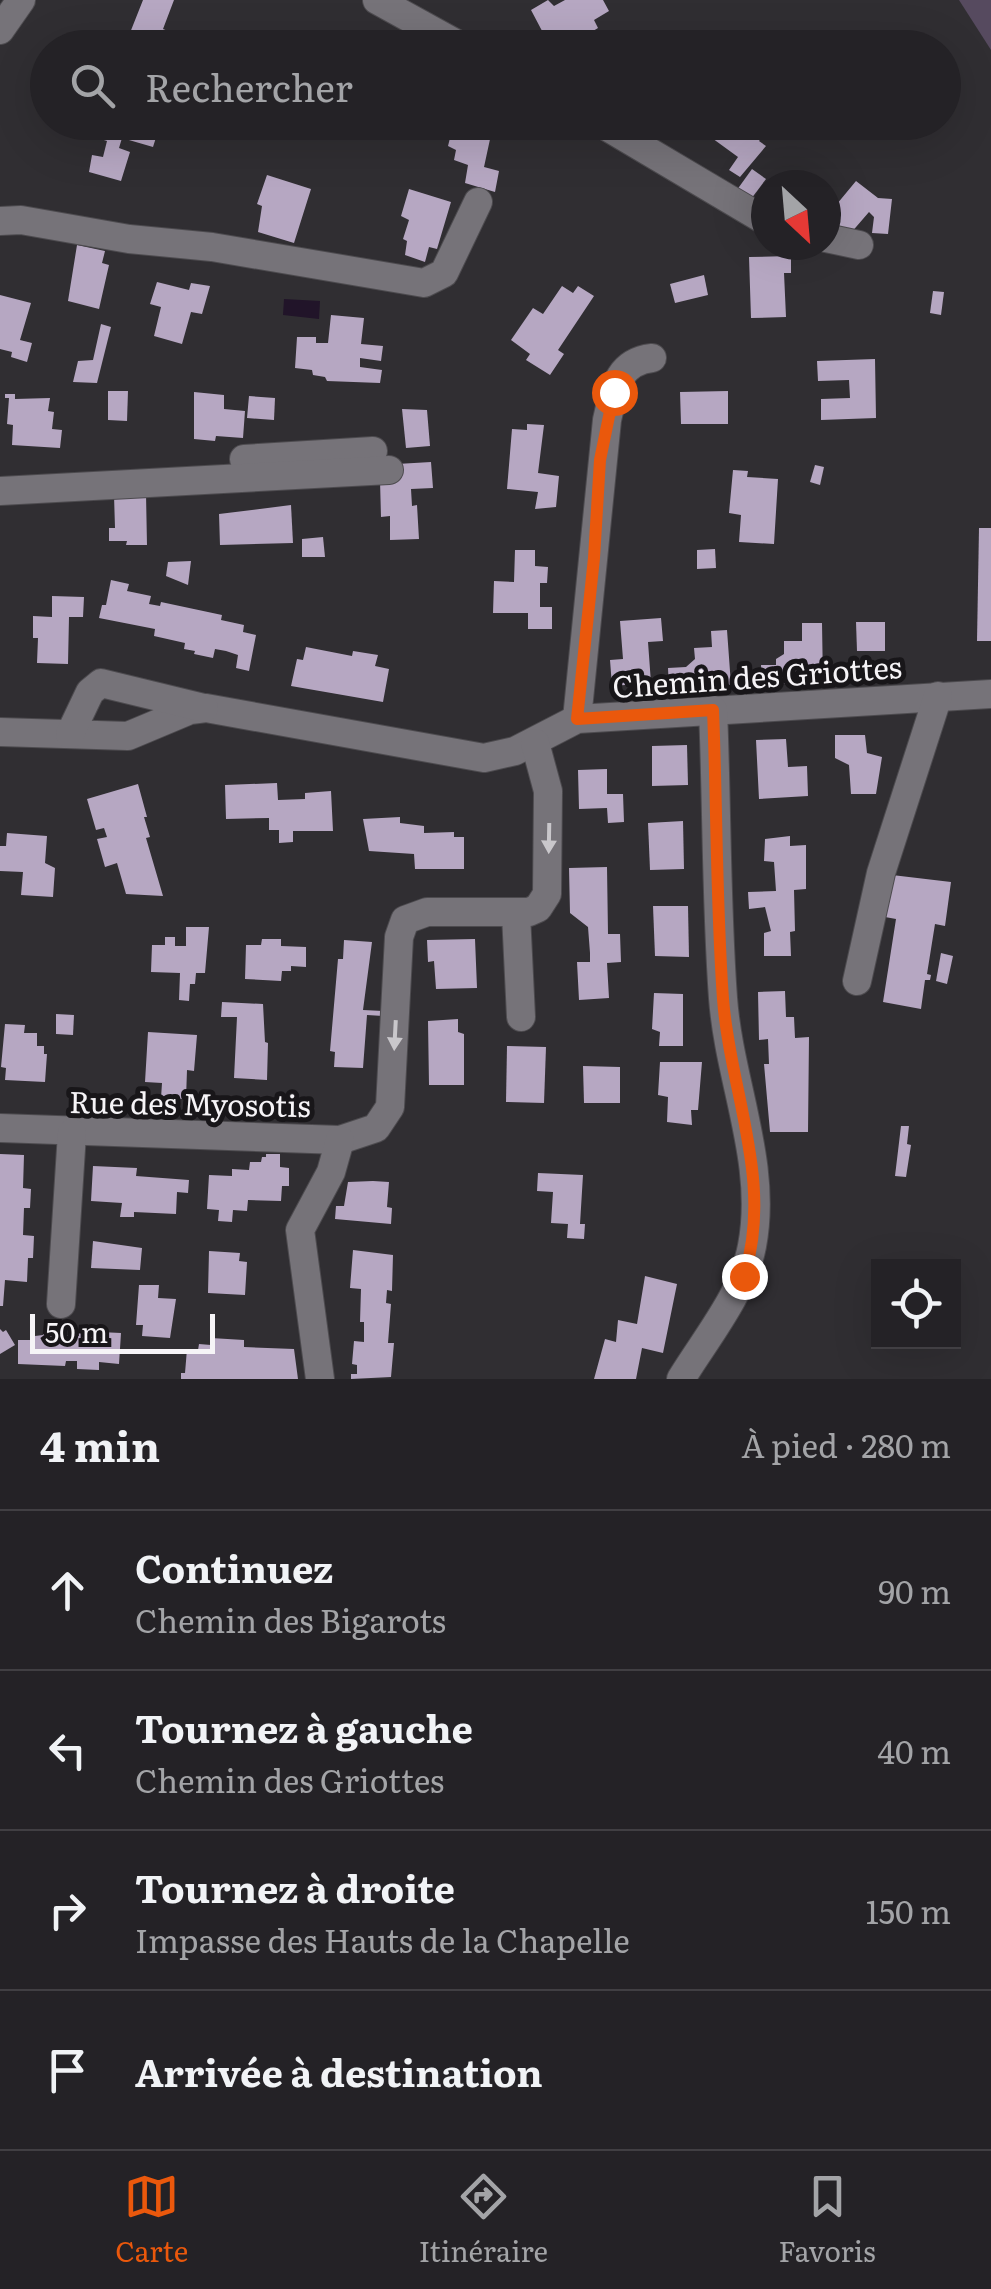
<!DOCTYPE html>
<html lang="fr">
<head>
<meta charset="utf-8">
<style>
	:root { --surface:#242226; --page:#2c2a2e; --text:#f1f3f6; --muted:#a3a4a7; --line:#413f43; --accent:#ea580c }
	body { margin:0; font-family:Literata,serif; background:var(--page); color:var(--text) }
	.controls { position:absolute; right:30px; bottom:30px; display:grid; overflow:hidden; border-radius:0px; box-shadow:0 10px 40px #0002 }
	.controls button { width:90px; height:90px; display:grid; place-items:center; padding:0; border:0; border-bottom:2px solid var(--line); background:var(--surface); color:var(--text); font:50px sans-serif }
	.compass { position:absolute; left:751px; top:170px; width:90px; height:90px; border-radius:50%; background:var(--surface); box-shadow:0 10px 40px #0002; rotate:154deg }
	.scale { position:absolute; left:30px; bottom:25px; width:185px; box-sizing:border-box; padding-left:10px; border:5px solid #f6f4f7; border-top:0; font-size:28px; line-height:35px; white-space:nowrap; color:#f6f4f7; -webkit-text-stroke:8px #181619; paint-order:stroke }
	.stop { position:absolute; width:30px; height:30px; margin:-22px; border:8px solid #ea580c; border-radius:50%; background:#fff }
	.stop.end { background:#ea580c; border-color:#fff; box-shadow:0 2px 10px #0008 }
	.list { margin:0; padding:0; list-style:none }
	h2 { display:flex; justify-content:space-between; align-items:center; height:130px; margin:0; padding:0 40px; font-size:42px }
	h2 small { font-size:32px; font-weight:400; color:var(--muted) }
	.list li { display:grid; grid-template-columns:65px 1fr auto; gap:30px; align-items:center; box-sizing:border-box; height:160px; padding:0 40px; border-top:2px solid var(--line) }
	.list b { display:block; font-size:38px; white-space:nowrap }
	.list p { margin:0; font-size:32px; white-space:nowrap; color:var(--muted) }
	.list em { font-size:32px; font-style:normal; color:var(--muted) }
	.icon { flex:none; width:55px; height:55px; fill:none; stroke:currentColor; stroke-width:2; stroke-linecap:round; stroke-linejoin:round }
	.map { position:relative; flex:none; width:991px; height:1379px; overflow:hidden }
	.search { position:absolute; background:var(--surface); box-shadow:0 10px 40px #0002; left:30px; right:30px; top:30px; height:110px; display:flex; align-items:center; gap:25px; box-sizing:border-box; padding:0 35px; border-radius:55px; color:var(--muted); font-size:38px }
	.sheet { height:770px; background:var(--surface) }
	nav { display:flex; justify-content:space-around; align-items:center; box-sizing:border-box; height:140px; border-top:2px solid var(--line); background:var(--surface); font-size:28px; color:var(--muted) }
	nav a { display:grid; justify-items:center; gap:5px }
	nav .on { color:var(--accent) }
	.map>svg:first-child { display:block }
</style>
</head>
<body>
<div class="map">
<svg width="991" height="1379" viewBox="0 0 991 1379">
	<rect width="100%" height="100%" fill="#302e32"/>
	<polygon fill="#564a5f" points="959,0 991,0 991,50"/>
	<polygon fill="#211429" points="284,299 320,301 319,319 283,315"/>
	<g fill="#b6a7c2">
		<polygon points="143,0 174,0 163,29 190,40 188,48 124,48"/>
		<polygon points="548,0 554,6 565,0 603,0 609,11 594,20 598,28 565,48 559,40 550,46 531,10"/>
		<polygon points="88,122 138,122 159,128 153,147 122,138 119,148 130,152 121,181 89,172 92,155 103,157 107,141 85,134"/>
		<polygon points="454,122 492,130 484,167 499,171 495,192 465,183 468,165 454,160 456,150 448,146"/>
		<polygon points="713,122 773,122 759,141 766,146 740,177 729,170 738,157 705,133"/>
		<polygon points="752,169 766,179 748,203 734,194"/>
		<polygon points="267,175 311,189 294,243 258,232 262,206 257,204"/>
		<polygon points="856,181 878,198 892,199 888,234 872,233 874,217 869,212 850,234 827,216"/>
		<polygon points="409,189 451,202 437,249 429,247 425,262 405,255 407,241 403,239 409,220 401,216"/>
		<polygon points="77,245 105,251 102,263 109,265 99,309 68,301"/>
		<polygon points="791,256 791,273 784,273 786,317 751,318 749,257"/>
		<polygon points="704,275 708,295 675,303 670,284"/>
		<polygon points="157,282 189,290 191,283 210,286 202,314 191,312 182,344 154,336 161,307 150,304"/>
		<polygon points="562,286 573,293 578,286 594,296 558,350 564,354 550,375 526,360 530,354 511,340 533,308 543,314"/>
		<polygon points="933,291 944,292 941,315 930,313"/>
		<polygon points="0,295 31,303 20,340 32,343 27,362 11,357 12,352 0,349"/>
		<polygon points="331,315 364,318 361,344 383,346 381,361 360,358 360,367 382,370 380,383 327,381 325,377 313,375 312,370 295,368 297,337 316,337 316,343 328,343"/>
		<polygon points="101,324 111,327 97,383 73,382 78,361 93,360"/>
		<polygon points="875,359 876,418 821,420 821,399 850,398 849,380 818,381 817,361"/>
		<polygon points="108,391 128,391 127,421 108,420"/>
		<polygon points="728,391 728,424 681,424 680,392"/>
		<polygon points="194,392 224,395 224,409 245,411 243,438 216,436 215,441 194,439"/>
		<polygon points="5,394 15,394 15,399 50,398 48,411 54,412 52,429 62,430 60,448 12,445 13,425 7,424 9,398 5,398"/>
		<polygon points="249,396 275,398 274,420 247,418"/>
		<polygon points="402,409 427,410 430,446 406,448"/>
		<polygon points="527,424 544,425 538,473 559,476 556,507 535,509 538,492 507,489 512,429 527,430"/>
		<polygon points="431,462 433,488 411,489 412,506 417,505 419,539 390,540 390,516 381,517 380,480 397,464"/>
		<polygon points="815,465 824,467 820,485 810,482"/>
		<polygon points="733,470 748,471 747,477 778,479 774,544 739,542 741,515 729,513"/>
		<polygon points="146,494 147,545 126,545 127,541 109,541 109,528 115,528 114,495"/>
		<polygon points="291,505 293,543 220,545 219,514"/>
		<polygon points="979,528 991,528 991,641 977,641"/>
		<polygon points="323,537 325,557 302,557 302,539"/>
		<polygon points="715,549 716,568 697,569 697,550"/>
		<polygon points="515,550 535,550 535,566 548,567 547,583 540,583 540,607 552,607 552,629 528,629 528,613 493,613 494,581 514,582"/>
		<polygon points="191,561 188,585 166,576 168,562"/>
		<polygon points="111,580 129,584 127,591 151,596 149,604 160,606 161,602 222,615 221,620 244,625 243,632 256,635 249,671 236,668 238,655 226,651 215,649 213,658 194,654 195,651 184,649 185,643 154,636 155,629 99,618 102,605 106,605"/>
		<polygon points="52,596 84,597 83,617 69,617 68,664 37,663 38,638 33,638 33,616 52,617"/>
		<polygon points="661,618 663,641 648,642 651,683 612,686 610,660 623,659 620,621"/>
		<polygon points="856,622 885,622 885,651 857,651"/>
		<polygon points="802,623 822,623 823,683 762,684 761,665 776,665 776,659 784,654 784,641 802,641"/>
		<polygon points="727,630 731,685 669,689 668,668 686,667 695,659 694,648 712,647 711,631"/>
		<polygon points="306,647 352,656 353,651 378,655 375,666 389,669 383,702 291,686 297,659 303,660"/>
		<polygon points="835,735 865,735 867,753 882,757 876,794 851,794 849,765 835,758"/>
		<polygon points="786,739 788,767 807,766 808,796 759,799 756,740"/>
		<polygon points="687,745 688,785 652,786 652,746"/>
		<polygon points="607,769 607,794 623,794 624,822 608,823 607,808 579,809 578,770"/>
		<polygon points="277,783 278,800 305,799 305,793 331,791 333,831 293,831 293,842 279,843 279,830 269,830 269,818 226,819 225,785"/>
		<polygon points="138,784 147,817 144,817 150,837 146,838 163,896 126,894 117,863 105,867 97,839 107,837 104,828 96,830 87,799"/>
		<polygon points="400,817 400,823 424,826 424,833 454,832 454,837 464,837 464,869 415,869 414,854 369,851 363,819"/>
		<polygon points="683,821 684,869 650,870 648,823"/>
		<polygon points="7,833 47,836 45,863 55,868 53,897 21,895 23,872 0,871 0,846 6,846"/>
		<polygon points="790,836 790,846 806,845 806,889 794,890 795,931 790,932 791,956 764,956 764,933 771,931 765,907 749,909 748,892 776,891 774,862 764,861 765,839"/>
		<polygon points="607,867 608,934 620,934 621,962 607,963 609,998 579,1000 577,962 590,962 590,953 588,927 570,913 569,868"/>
		<polygon points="892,875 951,882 945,926 935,924 927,974 931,975 930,980 925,980 921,1009 883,1002 896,919 885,917"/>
		<polygon points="653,906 688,906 689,957 655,956"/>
		<polygon points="186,927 209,927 205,973 196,973 195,984 190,984 189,1001 179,1000 180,973 151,972 152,945 165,945 165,937 175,937 175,946 186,946"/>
		<polygon points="262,939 281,939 281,946 306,947 306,967 291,966 291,971 282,971 281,981 245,979 246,945 261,945"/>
		<polygon points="475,939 477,988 436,989 434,961 428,962 427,940"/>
		<polygon points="344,940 372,942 363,1010 383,1011 383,1016 367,1015 363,1068 334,1067 335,1052 330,1051 338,959 343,959"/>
		<polygon points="941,953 953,956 947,984 936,981"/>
		<polygon points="785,991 786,1017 794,1017 795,1038 809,1037 808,1132 770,1132 764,1064 769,1064 768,1039 759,1040 758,992"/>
		<polygon points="654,993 683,994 683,1046 659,1046 660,1032 652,1029"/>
		<polygon points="222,1002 263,1004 265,1042 268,1043 267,1080 234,1078 237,1017 221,1017"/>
		<polygon points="56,1014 74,1015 73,1035 56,1034"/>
		<polygon points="458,1019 458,1032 464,1034 464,1085 429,1085 428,1021"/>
		<polygon points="5,1024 25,1025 24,1033 37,1033 37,1046 44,1046 44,1054 47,1054 45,1082 5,1080 6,1068 1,1067"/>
		<polygon points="148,1032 197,1035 194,1071 187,1070 186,1099 161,1098 162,1083 145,1082"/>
		<polygon points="507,1046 546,1047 544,1103 506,1102"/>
		<polygon points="660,1062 702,1062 698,1110 691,1110 692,1125 667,1122 668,1097 658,1095"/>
		<polygon points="583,1066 620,1067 620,1103 584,1103"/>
		<polygon points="901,1126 909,1126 907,1144 911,1145 906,1177 895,1176"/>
		<polygon points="0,1154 24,1155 23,1188 31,1189 30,1208 24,1208 23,1235 34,1236 33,1258 28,1258 27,1282 5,1280 3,1306 0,1306"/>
		<polygon points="266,1154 280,1154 280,1167 289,1168 289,1186 282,1186 281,1201 248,1200 247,1211 233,1210 232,1222 218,1221 219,1210 207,1209 209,1175 232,1176 232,1169 249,1170 250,1162 261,1162 262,1157 266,1157"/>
		<polygon points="93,1166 137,1168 136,1176 189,1180 188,1193 177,1192 176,1214 134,1212 134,1217 120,1217 122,1203 91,1201"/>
		<polygon points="538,1173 583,1175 580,1224 585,1224 584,1239 567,1238 568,1224 551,1223 553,1192 537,1191"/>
		<polygon points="373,1181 389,1182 387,1207 392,1208 391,1224 335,1219 336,1206 344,1206 348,1182"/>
		<polygon points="93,1241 142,1248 140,1270 91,1268"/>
		<polygon points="353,1250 393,1255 392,1291 387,1290 386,1303 391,1304 388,1343 394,1343 391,1377 351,1379 351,1374 357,1374 357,1365 352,1364 354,1341 364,1342 364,1322 360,1322 361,1289 350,1288"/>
		<polygon points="209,1251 240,1253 239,1261 247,1262 245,1295 208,1293"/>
		<polygon points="645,1276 677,1284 663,1353 642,1348 636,1379 594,1379 605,1339 616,1342 618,1320 637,1324"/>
		<polygon points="139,1285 159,1285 158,1298 176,1299 170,1338 142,1336 143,1325 136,1325"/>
		<polygon points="0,1329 3,1332 6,1330 15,1345 0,1354"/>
		<polygon points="44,1331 67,1331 67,1335 79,1336 79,1331 121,1333 119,1364 99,1362 99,1370 77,1369 77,1361 66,1361 65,1366 18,1364 18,1340 35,1340 35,1336 43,1335"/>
		<polygon points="211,1338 244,1340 244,1347 294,1349 298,1379 181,1379 181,1373 185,1373 187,1349 198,1350 199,1344 211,1345"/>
	</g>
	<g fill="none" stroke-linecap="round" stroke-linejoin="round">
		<defs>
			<g id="minor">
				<polyline points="377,0 464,48"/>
				<polyline points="0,30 21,0"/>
				<polyline points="599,122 766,221"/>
				<polyline points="0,221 21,220 129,239 212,247 424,283 444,273 478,202"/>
				<polyline points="826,238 859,245"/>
				<polyline points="244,459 373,451"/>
				<polyline points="0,491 389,470"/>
				<path d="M 577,719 L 607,420 C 614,390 617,362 652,358"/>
				<polyline points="0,732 128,736 190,710 206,708 484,758 515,751 577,719 991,694"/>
				<polyline points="70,734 90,692 101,683 204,708"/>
				<polyline points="516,914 521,1017"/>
				<polyline points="857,981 881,873 938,696"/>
				<polyline points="0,1128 340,1140 376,1128 390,1107 399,937 405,920 427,912 529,912 538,908 547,894 548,791 535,743"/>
				<polyline points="61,1304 72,1133"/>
				<polyline points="320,1379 300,1230 331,1172 340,1140"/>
				<path d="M 681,1379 C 706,1338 743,1294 752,1246 C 768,1163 729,1081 723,998 C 716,903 717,806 713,710"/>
			</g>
		</defs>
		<use href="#minor" stroke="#4d4b4f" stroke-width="30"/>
		<use href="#minor" stroke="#767379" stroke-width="28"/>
	</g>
	<defs><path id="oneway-solid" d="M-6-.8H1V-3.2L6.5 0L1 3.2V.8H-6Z" transform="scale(2.5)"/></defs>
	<g fill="#c9c7cb">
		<use href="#oneway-solid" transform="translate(549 838) rotate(91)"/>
		<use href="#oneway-solid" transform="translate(395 1035) rotate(93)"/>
	</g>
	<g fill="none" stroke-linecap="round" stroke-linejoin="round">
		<path stroke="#ea580c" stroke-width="12" d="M 614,392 L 600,460 L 594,558 L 577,719 L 713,710 C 717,806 716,903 723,999 C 730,1092 774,1182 744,1276"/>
	</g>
	<g text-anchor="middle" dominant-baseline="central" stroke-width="10" stroke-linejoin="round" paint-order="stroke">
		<g font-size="30" fill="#f6f4f7" stroke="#181619">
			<text transform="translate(757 675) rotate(-4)">Chemin des Griottes</text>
			<text transform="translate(190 1102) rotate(1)">Rue des Myosotis</text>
		</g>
	</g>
</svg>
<div class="controls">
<button><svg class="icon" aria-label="locate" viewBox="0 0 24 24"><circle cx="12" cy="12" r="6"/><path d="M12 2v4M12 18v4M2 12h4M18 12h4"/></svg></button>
</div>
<svg class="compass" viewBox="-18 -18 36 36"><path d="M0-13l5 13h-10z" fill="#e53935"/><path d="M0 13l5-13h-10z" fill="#a3a4a7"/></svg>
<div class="scale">50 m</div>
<div class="stop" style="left:614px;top:392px"></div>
<div class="stop end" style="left:744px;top:1276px"></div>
<div class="search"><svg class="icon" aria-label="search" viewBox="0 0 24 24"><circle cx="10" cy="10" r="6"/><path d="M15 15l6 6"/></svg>Rechercher</div>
</div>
<section class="sheet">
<h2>4 min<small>À pied · 280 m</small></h2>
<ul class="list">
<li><svg class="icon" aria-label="ahead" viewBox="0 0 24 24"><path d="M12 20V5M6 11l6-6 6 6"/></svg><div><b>Continuez</b><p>Chemin des Bigarots</p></div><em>90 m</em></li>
<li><svg class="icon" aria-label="left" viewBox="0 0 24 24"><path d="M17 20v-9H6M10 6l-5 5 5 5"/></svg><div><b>Tournez à gauche</b><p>Chemin des Griottes</p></div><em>40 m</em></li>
<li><svg class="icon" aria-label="right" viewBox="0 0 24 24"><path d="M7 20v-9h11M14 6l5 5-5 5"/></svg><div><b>Tournez à droite</b><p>Impasse des Hauts de la Chapelle</p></div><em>150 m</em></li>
<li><svg class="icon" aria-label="arrive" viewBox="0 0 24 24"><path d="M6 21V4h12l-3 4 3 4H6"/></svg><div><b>Arrivée à destination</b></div></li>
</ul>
</section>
<nav>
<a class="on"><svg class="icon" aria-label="map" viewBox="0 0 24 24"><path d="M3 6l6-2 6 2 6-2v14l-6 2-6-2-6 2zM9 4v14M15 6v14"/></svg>Carte</a>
<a><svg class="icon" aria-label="directions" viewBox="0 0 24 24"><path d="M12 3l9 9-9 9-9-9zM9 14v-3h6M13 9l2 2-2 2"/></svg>Itinéraire</a>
<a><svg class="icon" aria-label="saved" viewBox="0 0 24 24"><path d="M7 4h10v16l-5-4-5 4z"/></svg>Favoris</a>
</nav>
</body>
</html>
